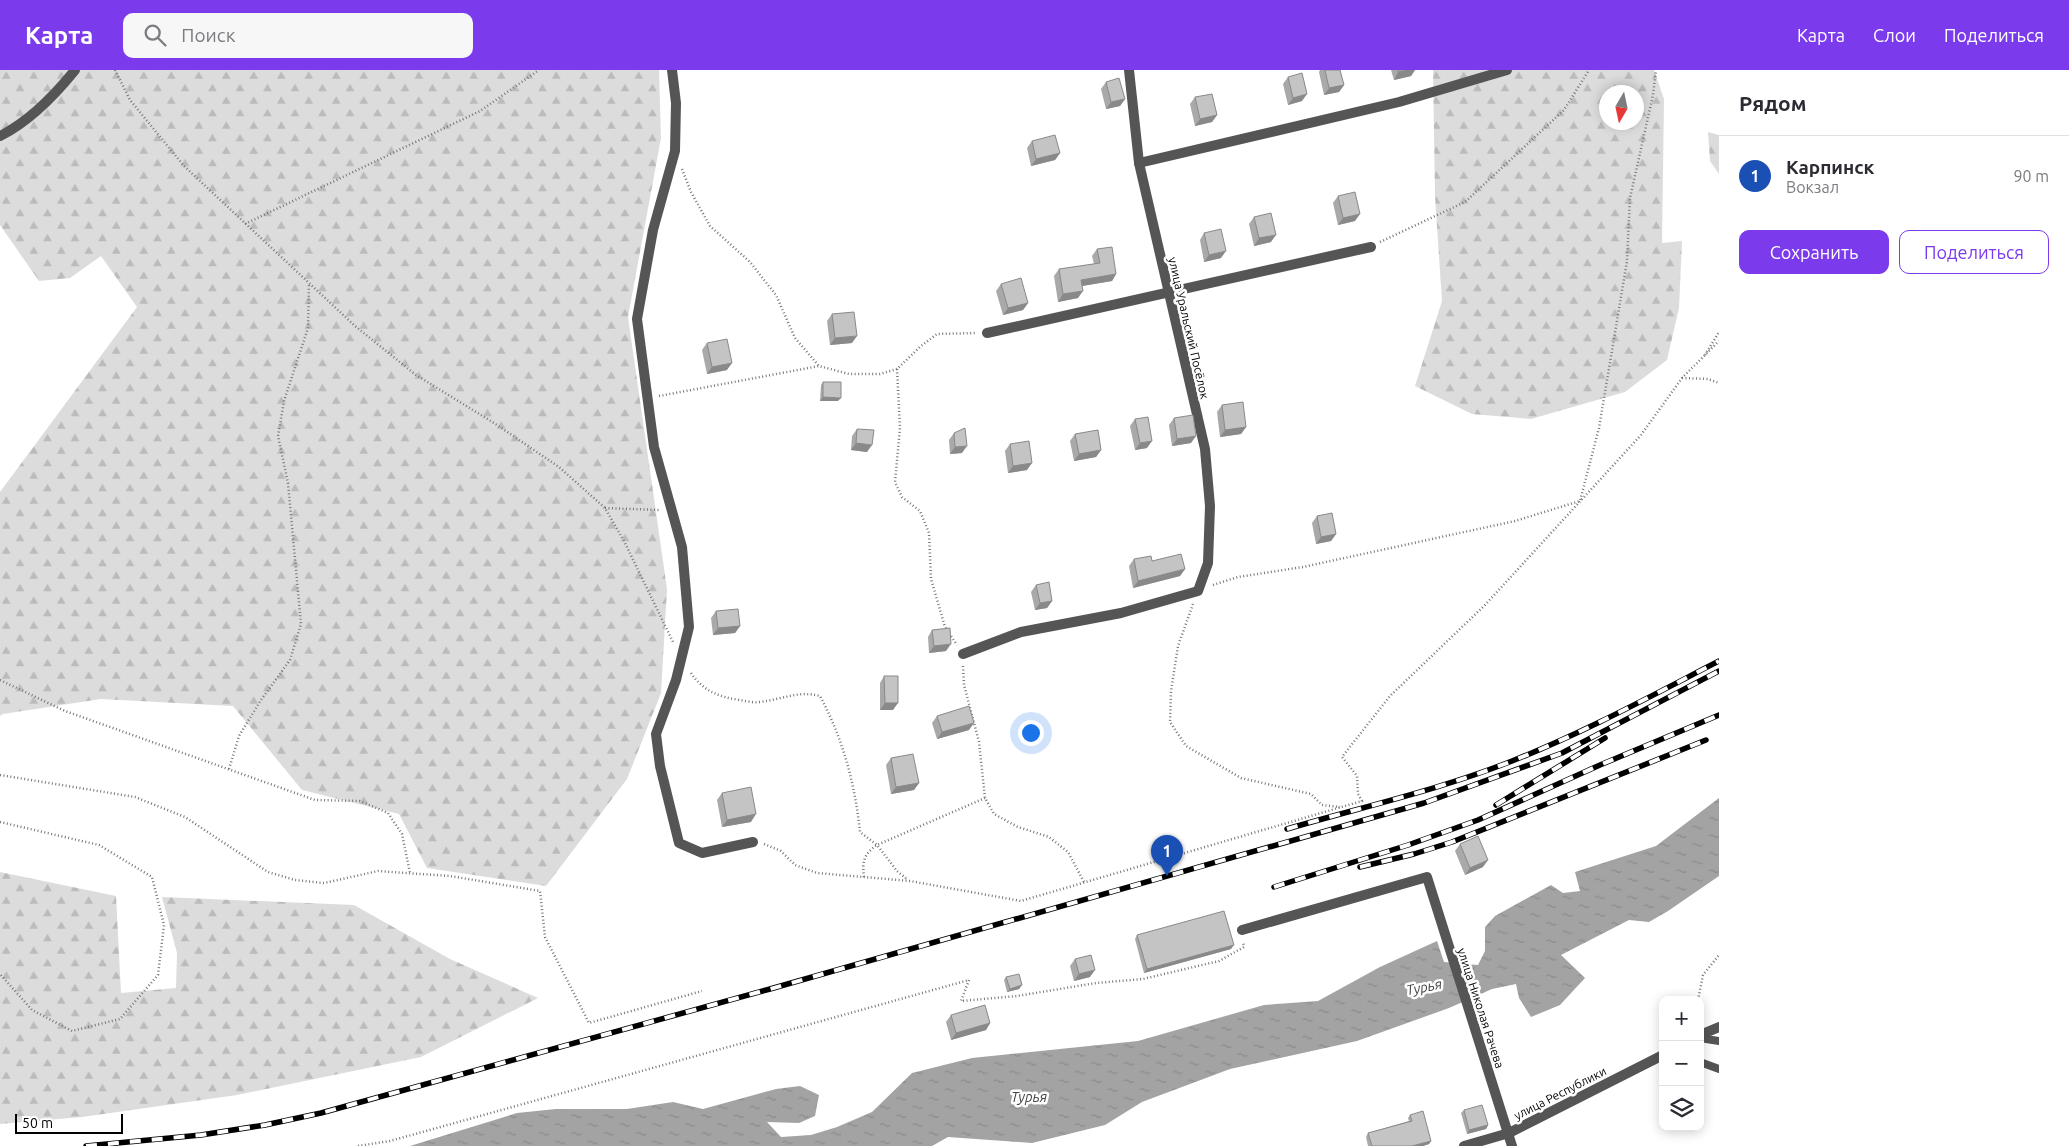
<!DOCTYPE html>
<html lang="ru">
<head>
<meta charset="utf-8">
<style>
	:root { --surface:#fff; --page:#f7f7f7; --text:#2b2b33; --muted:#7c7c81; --line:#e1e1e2; --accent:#7c3aed }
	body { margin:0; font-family:Ubuntu,sans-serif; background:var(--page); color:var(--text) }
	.controls { position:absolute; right:15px; bottom:15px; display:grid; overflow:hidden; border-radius:10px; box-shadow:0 2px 12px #0003 }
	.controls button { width:45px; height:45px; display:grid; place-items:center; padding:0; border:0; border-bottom:1px solid var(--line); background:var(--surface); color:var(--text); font:25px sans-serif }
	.compass { position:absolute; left:1599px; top:15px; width:45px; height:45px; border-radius:50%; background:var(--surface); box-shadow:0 2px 12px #0003; rotate:189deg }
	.scale { position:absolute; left:15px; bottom:12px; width:108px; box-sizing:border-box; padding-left:5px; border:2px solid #000; border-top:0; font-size:14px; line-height:18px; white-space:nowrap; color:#000; -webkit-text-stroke:4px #fff; paint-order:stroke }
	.you { position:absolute; left:1030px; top:662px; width:18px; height:18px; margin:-12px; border:4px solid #fff; border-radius:50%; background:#1a73e8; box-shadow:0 0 0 8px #1a73e833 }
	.badge { display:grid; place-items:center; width:32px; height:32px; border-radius:50%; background:var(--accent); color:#fff; font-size:16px; font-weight:700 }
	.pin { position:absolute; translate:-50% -41px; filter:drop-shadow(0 1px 2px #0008) }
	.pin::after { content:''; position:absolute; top:26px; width:18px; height:15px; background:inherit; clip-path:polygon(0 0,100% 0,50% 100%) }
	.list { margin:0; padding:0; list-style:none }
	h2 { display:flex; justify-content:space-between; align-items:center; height:65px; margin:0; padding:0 20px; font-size:21px }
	h2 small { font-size:16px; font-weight:400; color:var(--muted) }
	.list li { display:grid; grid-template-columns:32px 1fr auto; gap:15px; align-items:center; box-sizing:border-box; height:80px; padding:0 20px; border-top:1px solid var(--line) }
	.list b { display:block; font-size:19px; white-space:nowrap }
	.list p { margin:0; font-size:16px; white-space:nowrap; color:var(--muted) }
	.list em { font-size:16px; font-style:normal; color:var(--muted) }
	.actions { display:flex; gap:10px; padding:15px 20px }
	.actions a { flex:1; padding:11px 0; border:1px solid var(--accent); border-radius:10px; text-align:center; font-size:18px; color:var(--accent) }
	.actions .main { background:var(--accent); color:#fff }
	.icon { flex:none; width:28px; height:28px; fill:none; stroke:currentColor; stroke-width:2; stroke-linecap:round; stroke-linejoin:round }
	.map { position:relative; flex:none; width:1719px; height:1076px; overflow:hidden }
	header { display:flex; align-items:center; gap:30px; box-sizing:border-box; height:70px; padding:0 25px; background:var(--accent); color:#fff }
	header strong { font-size:24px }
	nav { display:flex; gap:28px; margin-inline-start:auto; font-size:18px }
	.search { width:350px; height:45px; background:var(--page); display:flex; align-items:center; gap:12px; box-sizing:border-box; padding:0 18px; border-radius:10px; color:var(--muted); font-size:19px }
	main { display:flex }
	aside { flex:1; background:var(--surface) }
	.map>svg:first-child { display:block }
</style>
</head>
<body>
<header>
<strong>Карта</strong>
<div class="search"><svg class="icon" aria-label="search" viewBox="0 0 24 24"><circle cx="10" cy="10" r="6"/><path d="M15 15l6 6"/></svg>Поиск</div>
<nav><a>Карта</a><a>Слои</a><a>Поделиться</a></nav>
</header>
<main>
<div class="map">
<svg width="1719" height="1076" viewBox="0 0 1719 1076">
	<defs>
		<pattern id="forest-firs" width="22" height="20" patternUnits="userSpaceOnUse" patternTransform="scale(1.25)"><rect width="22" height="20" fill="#dcdcdc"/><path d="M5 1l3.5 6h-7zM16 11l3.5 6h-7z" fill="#bbb"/></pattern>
		<pattern id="water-ripples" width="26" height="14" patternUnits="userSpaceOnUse" patternTransform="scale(1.25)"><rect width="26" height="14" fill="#a3a3a3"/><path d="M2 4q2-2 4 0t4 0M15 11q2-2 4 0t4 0" fill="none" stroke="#8b8b8b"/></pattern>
	</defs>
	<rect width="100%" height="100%" fill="#fff"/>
	<g fill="url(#forest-firs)" fill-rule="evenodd">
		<polygon points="0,0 659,0 661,68 628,247 667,519 661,623 627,709 546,816 427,798 399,744 302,720 233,636 101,629 3,644 0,646 0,422 137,237 101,186 70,208 39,211 0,155"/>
		<path d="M 1433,0 L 1654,0 L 1664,29 L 1662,173 L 1682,171 L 1679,238 L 1667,290 L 1625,322 L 1531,349 L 1472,344 L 1415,316 L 1442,231 L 1435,126 ZM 1606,22 L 1636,22 L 1636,52 L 1606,52 Z"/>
		<polygon points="1708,62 1719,65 1719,104 1710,91"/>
		<polygon points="0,802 116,826 121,923 176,918 177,883 162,827 354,835 450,889 538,928 421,987 237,1025 82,1047 0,1054"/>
	</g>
	<polygon fill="url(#water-ripples)" points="1719,728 1719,806 1668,841 1649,852 1629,850 1561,885 1585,908 1560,935 1531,947 1519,928 1516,914 1492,919 1449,938 1357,971 1230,999 1142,1032 1105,1055 1032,1073 948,1067 932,1076 410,1076 517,1043 556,1039 627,1039 673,1032 703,1039 776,1019 800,1016 819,1025 815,1046 799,1053 767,1052 781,1067 811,1065 837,1057 872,1042 912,1003 972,988 1138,971 1264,935 1318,931 1380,897 1437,871 1444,892 1478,895 1485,881 1485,857 1495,846 1551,815 1563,823 1580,821 1575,802 1656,776"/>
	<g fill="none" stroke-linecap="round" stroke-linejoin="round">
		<g stroke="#777" stroke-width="2.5" stroke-dasharray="1 2.5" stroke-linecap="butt">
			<polyline points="115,0 130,30 184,96 355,256 416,305 494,353 559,397 605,438 624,471 673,572"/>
			<polyline points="682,99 691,122 710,156 750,192 776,225 795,268 819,296"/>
			<polyline points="245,154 480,41 539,0"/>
			<polyline points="1380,172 1465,132 1564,40 1589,0"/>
			<polyline points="1705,285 1719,262"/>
			<polyline points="897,299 900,358 895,412 902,427 920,441 929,463 931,509 945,557 957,575"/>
			<polyline points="1682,308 1708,309 1719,313"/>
			<polyline points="659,326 819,296 849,304 880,304 897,299 921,276 937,264 975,263"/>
			<polyline points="605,438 659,440"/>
			<polyline points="1213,515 1238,507 1303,497 1515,451 1580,431 1599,358 1627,191 1630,128 1653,25 1656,0"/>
			<polyline points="1193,534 1178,576 1171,621 1170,652 1186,676 1241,708 1311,724 1322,735 1340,737"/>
			<polyline points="963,596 964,615 979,672 985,728 994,744 1018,757 1049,767 1068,782 1084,812"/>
			<path d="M 691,603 C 703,621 719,627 740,630 C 746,631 753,633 759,632 C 781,630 798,620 820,626 C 843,669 855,714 860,762 L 877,775 L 897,801 L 908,810"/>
			<polyline points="0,610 65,641 315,730 360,731 388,743 402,764 410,803"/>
			<polyline points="229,699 239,666 261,630 290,590 301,554 288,413 278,366 284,331 308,258 309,213"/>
			<polyline points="0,705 135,727 185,747 268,802 295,810 324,813 378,801 450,806 540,821 545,867 589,953 702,921"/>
			<polyline points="0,752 99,775 152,807 164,855 158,905 120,949 72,961 32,940 0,904"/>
			<polyline points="764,774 781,781 795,795 817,803 910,811 1021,831 1362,731 1358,724 1357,706 1342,687 1390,626 1485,535 1641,365 1682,308 1719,271"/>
			<path d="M 864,807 C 862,791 864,784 877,775 L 985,728"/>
			<polyline points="969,910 961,931 1017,926 1096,913 1143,909 1219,891 1244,877 1243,872"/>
			<polyline points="1698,930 1703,905 1719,885"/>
			<polyline points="1700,945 1703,951"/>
			<polyline points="358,1076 390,1071 969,910"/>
		</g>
		<g stroke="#555" stroke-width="8">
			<polyline points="1700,968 1719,971"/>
			<polyline points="1700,992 1719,999"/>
		</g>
		<g stroke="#555" stroke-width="10">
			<polyline points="672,0 676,33 675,81 653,160 637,249 654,377 682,477 689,557 676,610 656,664 660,696 679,773 702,783 753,772"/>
			<path d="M 0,66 C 30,51 54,26 75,0"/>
			<polyline points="1139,93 1399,32 1507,0"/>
			<polyline points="987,263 1371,177"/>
			<polyline points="963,584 1021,562 1121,543 1198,521 1208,493 1210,436 1205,379 1139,93 1129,0"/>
			<polyline points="1242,860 1427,807 1512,1076"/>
			<polyline points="1700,965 1719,957"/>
			<polyline points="1464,1076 1509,1063 1663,985"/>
		</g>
		<defs>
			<g id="rail">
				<polyline points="1496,735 1605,668"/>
				<path d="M 1287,759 C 1362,737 1439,720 1512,691 C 1583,663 1651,626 1719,591"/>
				<polyline points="1360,797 1414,784 1452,772 1706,670"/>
				<polyline points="1274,817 1408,775 1478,750 1600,695 1719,645"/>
				<polyline points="86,1076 201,1065 265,1055 321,1043 770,919 1424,733 1562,683 1719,601"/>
			</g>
		</defs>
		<use href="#rail" stroke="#000" stroke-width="5.5"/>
		<use href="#rail" stroke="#fff" stroke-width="4" stroke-dasharray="11" stroke-linecap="butt"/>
	</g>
	<g fill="#a9a9a9">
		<polygon points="1320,0 1340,0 1344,15 1339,22 1324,25 1319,2"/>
		<polygon points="1391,0 1415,0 1411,6 1394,10"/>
		<polygon points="1288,7 1302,31 1288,35 1283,14"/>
		<polygon points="1106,12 1125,29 1120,36 1106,39 1101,19"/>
		<polygon points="1195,27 1217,45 1212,52 1195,56 1190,34"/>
		<polygon points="1032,71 1060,83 1055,90 1031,96 1027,78"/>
		<polygon points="1338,126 1355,151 1338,155 1333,133"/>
		<polygon points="1254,147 1271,172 1254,176 1249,154"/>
		<polygon points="1204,163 1221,188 1204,192 1200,170"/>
		<polygon points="1097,179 1116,204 1112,211 1082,216 1078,228 1058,232 1054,206 1059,199 1094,194 1092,186"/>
		<polygon points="1001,214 1028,233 1023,240 1003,245 996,221"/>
		<polygon points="832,244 852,273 830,275 827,251"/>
		<polygon points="707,273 727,300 707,304 702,280"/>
		<polygon points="823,312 838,331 820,331 821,315"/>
		<polygon points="1222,335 1246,357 1241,364 1220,367 1217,342"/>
		<polygon points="1174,348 1191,373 1172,376 1169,355"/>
		<polygon points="1135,349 1147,378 1135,380 1130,356"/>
		<polygon points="857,359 867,382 851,380 852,366"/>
		<polygon points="954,363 962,383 950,384 949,370"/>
		<polygon points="1075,364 1101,380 1096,387 1074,391 1070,371"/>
		<polygon points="1010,374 1027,400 1008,403 1005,381"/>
		<polygon points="1317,446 1336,464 1331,471 1316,474 1312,453"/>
		<polygon points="1134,489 1152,491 1185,499 1180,506 1133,518 1129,496"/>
		<polygon points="1036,515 1052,531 1047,538 1035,540 1031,522"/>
		<polygon points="716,541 740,556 735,563 713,565 711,548"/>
		<polygon points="932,560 946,581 929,583 928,567"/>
		<polygon points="884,606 893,640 880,640 880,613"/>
		<polygon points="937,646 969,660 937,669 932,653"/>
		<polygon points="891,688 919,713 914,720 891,724 886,695"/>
		<polygon points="722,723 751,752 722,757 717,730"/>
		<polygon points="1460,774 1483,797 1465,805 1455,781"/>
		<polygon points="1137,865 1231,879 1144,903 1135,869"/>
		<polygon points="1075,889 1090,907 1074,911 1070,896"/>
		<polygon points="1006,907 1022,915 1019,919 1007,922 1004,910"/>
		<polygon points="951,945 990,953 986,960 951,970 946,952"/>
		<polygon points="1464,1040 1488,1055 1486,1059 1467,1064 1461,1043"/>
		<polygon points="1410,1045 1431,1071 1429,1074 1423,1076 1368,1076 1366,1067 1368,1063 1409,1051 1408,1048"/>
	</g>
	<g fill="#898989">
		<polygon points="1409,0 1415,0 1411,6 1394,10 1398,2"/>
		<polygon points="1344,15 1339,22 1324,25 1329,18"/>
		<polygon points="1307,24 1302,31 1288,35 1293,28"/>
		<polygon points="1125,29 1120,36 1106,39 1111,32"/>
		<polygon points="1217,45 1212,52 1195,56 1200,49"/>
		<polygon points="1060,83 1055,90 1031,96 1036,89"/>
		<polygon points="1360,144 1355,151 1338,155 1343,148"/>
		<polygon points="1276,165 1271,172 1254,176 1259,168"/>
		<polygon points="1226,181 1221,188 1204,192 1209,185"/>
		<polygon points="1116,204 1112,211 1076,217 1081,210"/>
		<polygon points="1083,221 1078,228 1058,232 1063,224"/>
		<polygon points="1028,233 1023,240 1003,245 1008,238"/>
		<polygon points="857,266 852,273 830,275 835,268"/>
		<polygon points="732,293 727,300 707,304 712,297"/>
		<polygon points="823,327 841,328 838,331 820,331"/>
		<polygon points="1246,357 1241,364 1220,367 1225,360"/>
		<polygon points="1196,366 1191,373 1172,376 1177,369"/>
		<polygon points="1152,371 1147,378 1135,380 1140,373"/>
		<polygon points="856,373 872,375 867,382 851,380"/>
		<polygon points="967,376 962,383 950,384 955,377"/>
		<polygon points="1101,380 1096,387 1074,391 1079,384"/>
		<polygon points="1032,393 1027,400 1008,403 1013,396"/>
		<polygon points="1336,464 1331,471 1316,474 1321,467"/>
		<polygon points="1185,499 1180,506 1133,518 1138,511"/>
		<polygon points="1052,531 1047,538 1035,540 1040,533"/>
		<polygon points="740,556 735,563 713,565 718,558"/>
		<polygon points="951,574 946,581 929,583 934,576"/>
		<polygon points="885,633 898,633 893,640 880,640"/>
		<polygon points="974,653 969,660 937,669 942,662"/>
		<polygon points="919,713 914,720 891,724 896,717"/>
		<polygon points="756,744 751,752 722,757 727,750"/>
		<polygon points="1488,790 1483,797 1465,805 1470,798"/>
		<polygon points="1234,875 1231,879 1144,903 1147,899"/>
		<polygon points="1095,900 1090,907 1074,911 1079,904"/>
		<polygon points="1022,915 1019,919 1007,922 1010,919"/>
		<polygon points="990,953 986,960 951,970 956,963"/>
		<polygon points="1488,1055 1486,1059 1467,1064 1469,1060"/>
		<polygon points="1431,1071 1429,1074 1423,1076 1412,1076"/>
	</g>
	<g fill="#c4c4c4" stroke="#898989">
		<polygon points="1325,0 1340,0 1344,15 1329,18"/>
		<polygon points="1398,0 1409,0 1398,2"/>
		<polygon points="1302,3 1307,24 1293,28 1288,7"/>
		<polygon points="1119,8 1125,29 1111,32 1106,12"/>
		<polygon points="1212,24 1217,45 1200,49 1195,27"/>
		<polygon points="1055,65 1060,83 1036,89 1032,71"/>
		<polygon points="1355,122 1360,144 1343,148 1338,126"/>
		<polygon points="1271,143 1276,165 1259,168 1254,147"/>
		<polygon points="1221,159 1226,181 1209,185 1204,163"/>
		<polygon points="1112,177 1116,204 1081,210 1083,221 1063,224 1059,199 1100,193 1097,179"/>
		<polygon points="1021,208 1028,233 1008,238 1001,214"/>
		<polygon points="854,242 857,266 835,268 832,244"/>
		<polygon points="727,269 732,293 712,297 707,273"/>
		<polygon points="823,312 841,312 841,328 823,327"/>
		<polygon points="1243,332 1246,357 1225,360 1222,335"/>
		<polygon points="1193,345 1196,366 1177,369 1174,348"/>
		<polygon points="1148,347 1152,371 1140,373 1135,349"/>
		<polygon points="965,358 967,376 955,377 954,363"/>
		<polygon points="857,359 874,360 872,375 856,373"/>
		<polygon points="1098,360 1101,380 1079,384 1075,364"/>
		<polygon points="1029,371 1032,393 1013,396 1010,374"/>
		<polygon points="1332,443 1336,464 1321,467 1317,446"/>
		<polygon points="1181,484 1185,499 1138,511 1134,489 1151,486 1152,491"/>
		<polygon points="1049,512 1052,531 1040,533 1036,515"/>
		<polygon points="738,539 740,556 718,558 716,541"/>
		<polygon points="950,558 951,574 934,576 932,560"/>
		<polygon points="884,606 898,606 898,633 885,633"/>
		<polygon points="969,636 974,653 942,662 937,646"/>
		<polygon points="913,684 919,713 896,717 891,688"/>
		<polygon points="751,717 756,744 727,750 722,723"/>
		<polygon points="1478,766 1488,790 1470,798 1460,774"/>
		<polygon points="1224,841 1234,875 1147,899 1137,865"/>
		<polygon points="1091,885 1095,900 1079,904 1075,889"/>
		<polygon points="1019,904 1022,915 1010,919 1006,907"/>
		<polygon points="985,935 990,953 956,963 951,945"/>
		<polygon points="1482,1035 1488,1055 1469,1060 1464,1040"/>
		<polygon points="1423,1041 1431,1071 1412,1076 1372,1076 1368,1063 1412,1051 1410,1045"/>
	</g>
	<g text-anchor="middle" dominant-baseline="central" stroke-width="5" stroke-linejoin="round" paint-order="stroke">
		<g font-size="12" fill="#000" stroke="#fff">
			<text transform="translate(1189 258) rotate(77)">улица Уральский Посёлок</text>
			<text transform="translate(1481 938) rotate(72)">улица Николая Рачева</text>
			<text transform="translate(1560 1023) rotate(-27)">улица Республики</text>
		</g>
		<g font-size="14" font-style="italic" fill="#444" stroke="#fff">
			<text transform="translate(1424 917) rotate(-11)">Турья</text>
			<text x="1029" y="1027">Турья</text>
		</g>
	</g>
</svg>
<div class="controls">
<button>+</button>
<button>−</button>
<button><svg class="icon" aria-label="layers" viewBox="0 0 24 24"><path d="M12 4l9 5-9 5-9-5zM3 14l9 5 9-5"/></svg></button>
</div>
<svg class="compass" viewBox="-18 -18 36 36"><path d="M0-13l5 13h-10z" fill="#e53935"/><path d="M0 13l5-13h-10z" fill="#7c7c81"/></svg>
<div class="scale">50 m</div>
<div class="you"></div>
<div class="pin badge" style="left:1167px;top:806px;background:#1a4fb4">1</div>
</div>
<aside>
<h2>Рядом<small></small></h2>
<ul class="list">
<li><span class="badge" style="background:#1a4fb4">1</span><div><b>Карпинск</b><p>Вокзал</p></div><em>90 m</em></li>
</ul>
<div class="actions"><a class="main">Сохранить</a><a>Поделиться</a></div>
</aside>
</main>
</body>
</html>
